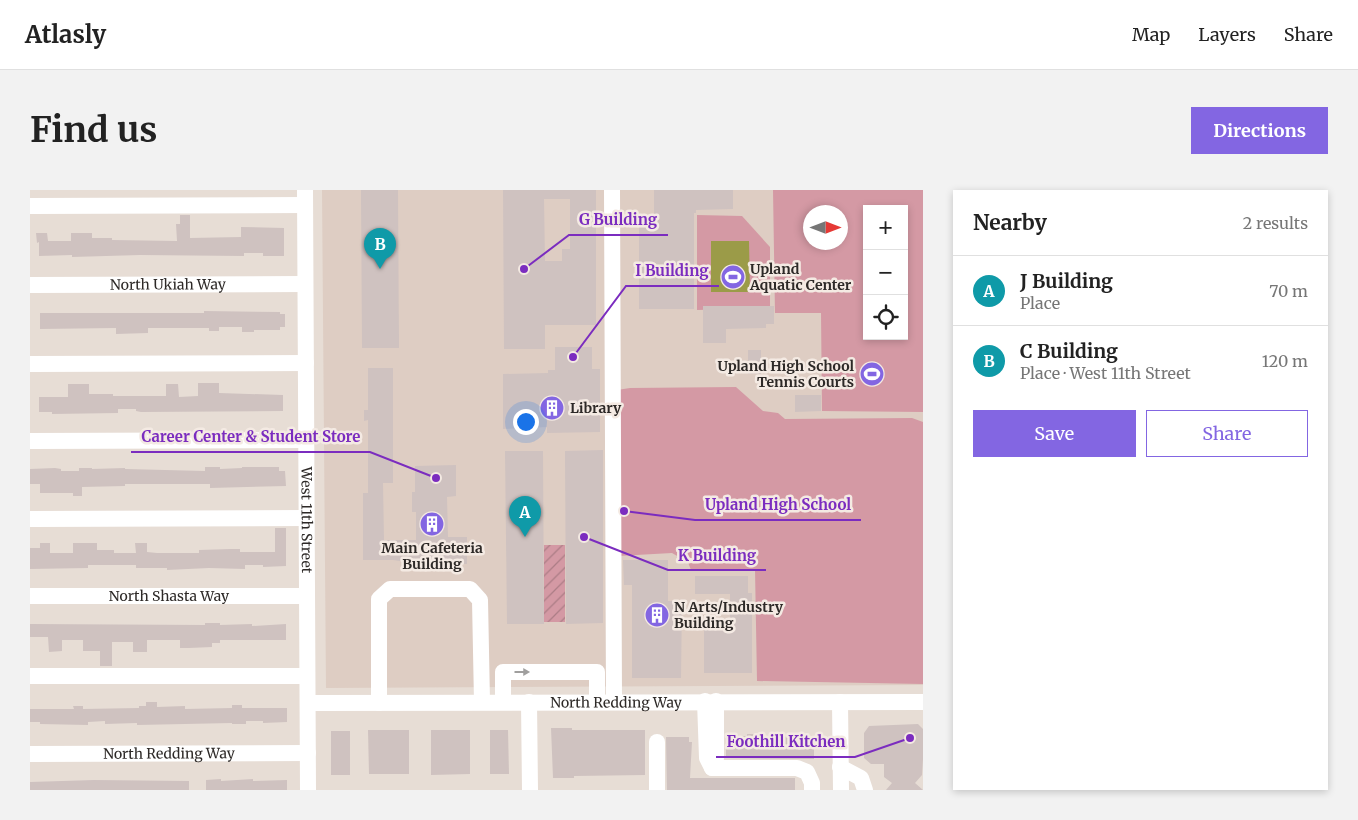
<!DOCTYPE html>
<html lang="en">
<head>
<meta charset="utf-8">
<style>
	:root { --surface:#fff; --page:#f2f2f2; --text:#222; --muted:#767676; --line:#e0e0e0; --accent:#8366e2 }
	body { margin:0; font-family:Merriweather,serif; background:var(--page); color:var(--text) }
	.controls { position:absolute; right:15px; top:15px; display:grid; overflow:hidden; border-radius:0px; box-shadow:0 2px 8px #0003 }
	.controls button { width:45px; height:45px; display:grid; place-items:center; padding:0; border:0; border-bottom:1px solid var(--line); background:var(--surface); color:var(--text); font:25px sans-serif }
	.compass { position:absolute; left:773px; top:15px; width:45px; height:45px; border-radius:50%; background:var(--surface); box-shadow:0 2px 8px #0003; rotate:90deg }
	.you { position:absolute; left:495px; top:231px; width:18px; height:18px; margin:-12px; border:4px solid #fff; border-radius:50%; background:#1a73e8; box-shadow:0 0 0 8px #1a73e833 }
	.badge { display:grid; place-items:center; width:32px; height:32px; border-radius:50%; background:var(--accent); color:#fff; font-size:16px; font-weight:700 }
	.pin { position:absolute; translate:-50% -41px; filter:drop-shadow(0 1px 2px #0008) }
	.pin::after { content:''; position:absolute; top:26px; width:18px; height:15px; background:inherit; clip-path:polygon(0 0,100% 0,50% 100%) }
	.list { margin:0; padding:0; list-style:none }
	h2 { display:flex; justify-content:space-between; align-items:center; height:65px; margin:0; padding:0 20px; font-size:21px }
	h2 small { font-size:16px; font-weight:400; color:var(--muted) }
	.list li { display:grid; grid-template-columns:32px 1fr auto; gap:15px; align-items:center; box-sizing:border-box; height:70px; padding:0 20px; border-top:1px solid var(--line) }
	.list b { display:block; font-size:19px; white-space:nowrap }
	.list p { margin:0; font-size:16px; white-space:nowrap; color:var(--muted) }
	.list em { font-size:16px; font-style:normal; color:var(--muted) }
	.actions { display:flex; gap:10px; padding:15px 20px }
	.actions a { flex:1; padding:11px 0; border:1px solid var(--accent); border-radius:0px; text-align:center; font-size:18px; color:var(--accent) }
	.actions .main { background:var(--accent); color:#fff }
	.icon { flex:none; width:28px; height:28px; fill:none; stroke:currentColor; stroke-width:2; stroke-linecap:round; stroke-linejoin:round }
	.map { position:relative; flex:none; width:893px; height:600px; overflow:hidden; border-radius:0px }
	header { display:flex; align-items:center; gap:30px; box-sizing:border-box; height:70px; padding:0 25px; background:var(--surface); border-bottom:1px solid var(--line) }
	header strong { font-size:24px }
	nav { display:flex; gap:28px; margin-inline-start:auto; font-size:18px }
	.intro { display:flex; align-items:center; justify-content:space-between; box-sizing:border-box; height:120px; padding:0 30px }
	h1 { margin:0; font-size:35px }
	.button { padding:12px 22px; border-radius:0px; background:var(--accent); color:#fff; font-size:18px; font-weight:700 }
	main { display:flex; gap:30px; padding:0 30px }
	aside { flex:1; background:var(--surface); border-radius:0px; box-shadow:0 2px 8px #0003 }
	.map>svg:first-child { display:block }
</style>
</head>
<body>
<header>
<strong>Atlasly</strong>
<nav><a>Map</a><a>Layers</a><a>Share</a></nav>
</header>
<div class="intro"><h1>Find us</h1><a class="button">Directions</a></div>
<main>
<div class="map">
<svg width="893" height="600" viewBox="0 0 893 600">
	<defs>
		<pattern id="garden-furrows" width="10" height="10" patternUnits="userSpaceOnUse" patternTransform="scale(1.25)"><rect width="10" height="10" fill="#d499a4"/><path d="M-1 1l2-2M0 10L10 0M9 11l2-2" fill="none" stroke="#ac7d86"/></pattern>
	</defs>
	<rect width="100%" height="100%" fill="#e7ddd5"/>
	<path fill="#decdc3" fill-rule="evenodd" d="M 292,0 L 893,0 L 893,495 L 296,498 ZM 837,19 L 874,19 L 874,146 L 837,146 ZM 781,22 L 811,22 L 811,52 L 781,52 Z"/>
	<g fill="#d499a4" fill-rule="evenodd">
		<path d="M 743,0 L 893,0 L 893,222 L 792,221 L 791,123 L 745,123 ZM 837,19 L 874,19 L 874,146 L 837,146 ZM 781,22 L 811,22 L 811,52 L 781,52 Z"/>
		<polygon points="667,25 712,26 740,57 740,118 667,120"/>
		<polygon points="706,197 733,221 748,223 755,229 882,228 893,232 893,494 727,491 725,379 661,380 656,367 649,367 642,363 588,366 587,200 600,198"/>
	</g>
	<rect fill="url(#garden-furrows)" x="514" y="355" width="21" height="77"/>
	<polygon fill="#9b9b48" points="681,51 719,51 720,102 681,102"/>
	<g fill="#cfc2c0" fill-rule="evenodd">
		<polygon points="331,0 368,0 369,158 332,158"/>
		<path d="M 473,0 L 566,0 L 566,135 L 515,135 L 515,159 L 474,159 ZM 514,9 L 540,9 L 540,59 L 532,59 L 532,71 L 515,71 Z"/>
		<polygon points="624,0 703,0 703,19 666,20 666,23 664,23 664,119 609,119 609,34 624,34"/>
		<polygon points="150,25 160,25 160,48 211,47 211,37 254,38 254,66 233,66 233,63 214,63 214,66 110,65 42,67 42,65 9,66 9,52 7,53 6,43 17,43 18,51 41,51 41,43 62,43 62,48 82,48 82,50 147,51 146,34 150,34"/>
		<polygon points="673,116 744,116 744,134 736,134 736,138 696,139 696,153 673,153"/>
		<polygon points="174,121 250,122 250,124 255,124 255,137 250,137 250,140 224,140 224,142 212,142 212,137 189,137 189,141 179,141 179,138 118,138 118,143 86,144 86,138 10,139 10,123 174,123"/>
		<polygon points="525,157 562,157 562,179 570,179 570,242 517,243 517,237 473,239 473,184 518,183 518,180 525,180"/>
		<rect x="718" y="160" width="13" height="24"/>
		<polygon points="338,178 363,178 363,293 353,293 354,350 386,350 386,322 382,322 382,302 385,302 385,276 426,275 426,306 417,307 418,347 437,347 437,374 423,374 423,381 408,381 408,378 376,378 376,372 363,370 333,370 333,303 338,303 338,230 334,231 334,220 338,220"/>
		<polygon points="168,193 189,193 189,203 253,205 253,221 111,222 106,221 106,219 88,219 88,223 22,224 22,222 9,222 9,207 38,207 38,194 59,194 59,204 83,204 83,206 136,206 136,194 148,194 149,207 168,206"/>
		<polygon points="765,205 791,205 791,221 765,222"/>
		<polygon points="573,260 573,433 536,434 535,261"/>
		<polygon points="475,261 513,261 514,434 477,434"/>
		<polygon points="175,277 190,277 190,279 212,278 212,277 249,277 249,281 255,281 256,296 180,298 180,294 95,294 95,296 52,297 52,306 43,306 43,303 10,303 10,294 0,294 0,279 25,278 31,279 31,281 49,281 49,278 62,278 62,279 95,278 95,279 175,281"/>
		<polygon points="245,338 256,338 256,376 233,377 233,375 215,375 215,379 179,378 137,380 137,378 106,378 106,375 58,375 58,378 0,379 0,358 10,358 10,353 20,353 20,363 43,363 43,353 67,353 67,360 84,360 84,363 106,363 105,353 117,353 117,362 127,363 169,363 169,360 201,359 210,359 210,362 245,362"/>
		<polygon points="593,370 638,370 638,411 652,411 651,488 602,488 602,395 594,395"/>
		<polygon points="665,386 718,386 718,403 722,403 722,483 674,483 674,440 700,440 700,404 665,404"/>
		<polygon points="175,433 190,433 190,435 222,434 222,436 256,434 256,450 190,450 190,453 182,453 182,457 159,458 150,458 150,450 117,450 117,462 103,462 103,452 82,452 82,476 70,476 70,461 53,461 53,450 32,450 32,461 19,462 18,447 0,447 0,434 175,435"/>
		<polygon points="116,512 127,512 127,517 155,516 155,519 202,518 202,515 212,515 212,518 257,518 257,532 233,533 233,531 216,531 216,534 202,534 202,533 107,535 107,533 75,534 75,531 58,532 58,535 10,534 10,532 0,532 0,519 44,519 43,516 53,516 53,519 109,518 109,516 116,516"/>
		<polygon points="888,534 893,539 893,569 892,585 885,593 893,600 856,600 862,593 854,587 854,574 841,574 834,568 834,543 839,536"/>
		<polygon points="521,538 542,538 542,540 615,540 615,585 544,586 544,588 523,588"/>
		<polygon points="338,540 379,540 379,584 339,584"/>
		<polygon points="401,540 440,540 440,584 401,585"/>
		<polygon points="460,540 478,540 479,584 460,584"/>
		<rect x="301" y="541" width="19" height="44"/>
		<polygon points="717,544 730,544 730,546 764,547 764,544 779,544 779,547 784,547 784,569 699,568 699,566 696,566 696,551 699,551 699,546 717,546"/>
		<polygon points="636,547 659,547 659,552 662,552 660,588 765,588 765,600 637,600"/>
		<polygon points="191,589 191,591 223,589 223,591 257,590 257,600 176,600 176,590"/>
		<polygon points="64,590 159,591 159,600 0,600 0,592"/>
	</g>
	<g fill="none" stroke-linecap="round" stroke-linejoin="round">
		<g stroke="#fff" stroke-width="16">
			<path id="s1" d="M 275,0 L 278,600"/>
			<polyline points="582,0 584,511"/>
			<polyline points="0,16 275,15"/>
			<path id="s2" d="M 0,95 L 275,94"/>
			<polyline points="0,174 276,173"/>
			<polyline points="0,251 276,250"/>
			<polyline points="0,329 276,328"/>
			<path id="s3" d="M 0,406 L 277,406"/>
			<polyline points="0,486 277,486"/>
			<polyline points="675,511 677,568 682,578 686,568 686,511"/>
			<polyline points="473,512 473,482 567,482 567,511"/>
			<polyline points="499,512 500,600"/>
			<polyline points="810,512 811,600"/>
			<path id="s4" d="M 278,513 L 893,512"/>
			<polyline points="349,513 349,409 360,399 440,399 450,410 452,512"/>
			<polyline points="627,552 627,600"/>
			<path id="s5" d="M 0,564 L 278,563"/>
			<polyline points="810,577 831,588 835,600"/>
			<polyline points="682,578 767,578 777,582 782,593 782,600"/>
		</g>
	</g>
	<defs><path id="oneway-solid" d="M-6-.8H1V-3.2L6.5 0L1 3.2V.8H-6Z" transform="scale(1.25)"/></defs>
	<use fill="#a09f9e" href="#oneway-solid" transform="translate(492 482)"/>
	<defs>
		<symbol id="stadium-disc" viewBox="-11 -11 22 22"><circle r="9.5" fill="#8366e2" stroke="#f4eae3"/><path d="M0-5a6.5 5 0 1 0 0 10a6.5 5 0 1 0 0-10ZM-3.5-1.8h7v3.6h-7Z" fill="#fff"/></symbol>
		<symbol id="building-disc" viewBox="-11 -11 22 22"><circle r="9.5" fill="#8366e2" stroke="#f4eae3"/><path d="M-4-6H4V6H1V3H-1V6H-4ZM-2.5-4.3h1.7v1.8h-1.7ZM.8-4.3h1.7v1.8H.8ZM-2.5-1h1.7V.8h-1.7ZM.8-1h1.7V.8H.8Z" fill="#fff"/></symbol>
	</defs>
	<g fill-rule="evenodd">
		<use href="#stadium-disc" x="689" y="73" width="28" height="28"/>
		<use href="#stadium-disc" x="828" y="170" width="28" height="28"/>
		<use href="#building-disc" x="508" y="204" width="28" height="28"/>
		<use href="#building-disc" x="388" y="320" width="28" height="28"/>
		<use href="#building-disc" x="613" y="411" width="28" height="28"/>
	</g>
	<g text-anchor="middle" dominant-baseline="central" stroke-width="5" stroke-linejoin="round" paint-order="stroke">
		<g font-size="14" font-weight="bold" fill="#2d2927" stroke="#f4eae3" text-anchor="start">
			<text x="720" y="79">Upland<tspan x="720" dy="16">Aquatic Center</tspan></text>
			<text x="824" y="176" text-anchor="end">Upland High School<tspan x="824" dy="16">Tennis Courts</tspan></text>
			<text x="540" y="218">Library</text>
			<text x="402" y="358" text-anchor="middle">Main Cafeteria<tspan x="402" dy="16">Building</tspan></text>
			<text x="644" y="417">N Arts/Industry<tspan x="644" dy="16">Building</tspan></text>
		</g>
		<g font-size="14" fill="#2d2927" stroke="#f4eae3">
			<text stroke="none"><textPath href="#s2" startOffset="138">North Ukiah Way</textPath></text>
			<text stroke="none"><textPath href="#s1" startOffset="330">West 11th Street</textPath></text>
			<text stroke="none"><textPath href="#s3" startOffset="139">North Shasta Way</textPath></text>
			<text stroke="none"><textPath href="#s4" startOffset="308">North Redding Way</textPath></text>
			<text stroke="none"><textPath href="#s5" startOffset="139">North Redding Way</textPath></text>
		</g>
	</g>
	<path fill="none" stroke="#7b2cbf" stroke-width="2" d="M494 79L539 45H638M543 167L596 96H689M406 288L340 262H101M594 321L665 330H831M554 347L638 380H736M880 548L825 567H686"/>
	<g fill="#7b2cbf" stroke="#f4eae3" stroke-width="2">
		<circle cx="494" cy="79" r="5"/>
		<circle cx="543" cy="167" r="5"/>
		<circle cx="406" cy="288" r="5"/>
		<circle cx="594" cy="321" r="5"/>
		<circle cx="554" cy="347" r="5"/>
		<circle cx="880" cy="548" r="5"/>
	</g>
	<g font-size="15" text-anchor="middle" font-weight="bold" fill="#7b2cbf" stroke="#f4eae3" stroke-width="5" stroke-linejoin="round" paint-order="stroke">
		<text x="588" y="35">G Building</text>
		<text x="642" y="86">I Building</text>
		<text x="221" y="252">Career Center &amp; Student Store</text>
		<text x="748" y="320">Upland High School</text>
		<text x="687" y="371">K Building</text>
		<text x="756" y="557">Foothill Kitchen</text>
	</g>
</svg>
<div class="controls">
<button>+</button>
<button>−</button>
<button><svg class="icon" aria-label="locate" viewBox="0 0 24 24"><circle cx="12" cy="12" r="6"/><path d="M12 2v4M12 18v4M2 12h4M18 12h4"/></svg></button>
</div>
<svg class="compass" viewBox="-18 -18 36 36"><path d="M0-13l5 13h-10z" fill="#e53935"/><path d="M0 13l5-13h-10z" fill="#767676"/></svg>
<div class="you"></div>
<div class="pin badge" style="left:495px;top:347px;background:#0f9aa8">A</div>
<div class="pin badge" style="left:350px;top:79px;background:#0f9aa8">B</div>
</div>
<aside>
<h2>Nearby<small>2 results</small></h2>
<ul class="list">
<li><span class="badge" style="background:#0f9aa8">A</span><div><b>J Building</b><p>Place</p></div><em>70 m</em></li>
<li><span class="badge" style="background:#0f9aa8">B</span><div><b>C Building</b><p>Place · West 11th Street</p></div><em>120 m</em></li>
</ul>
<div class="actions"><a class="main">Save</a><a>Share</a></div>
</aside>
</main>
</body>
</html>
